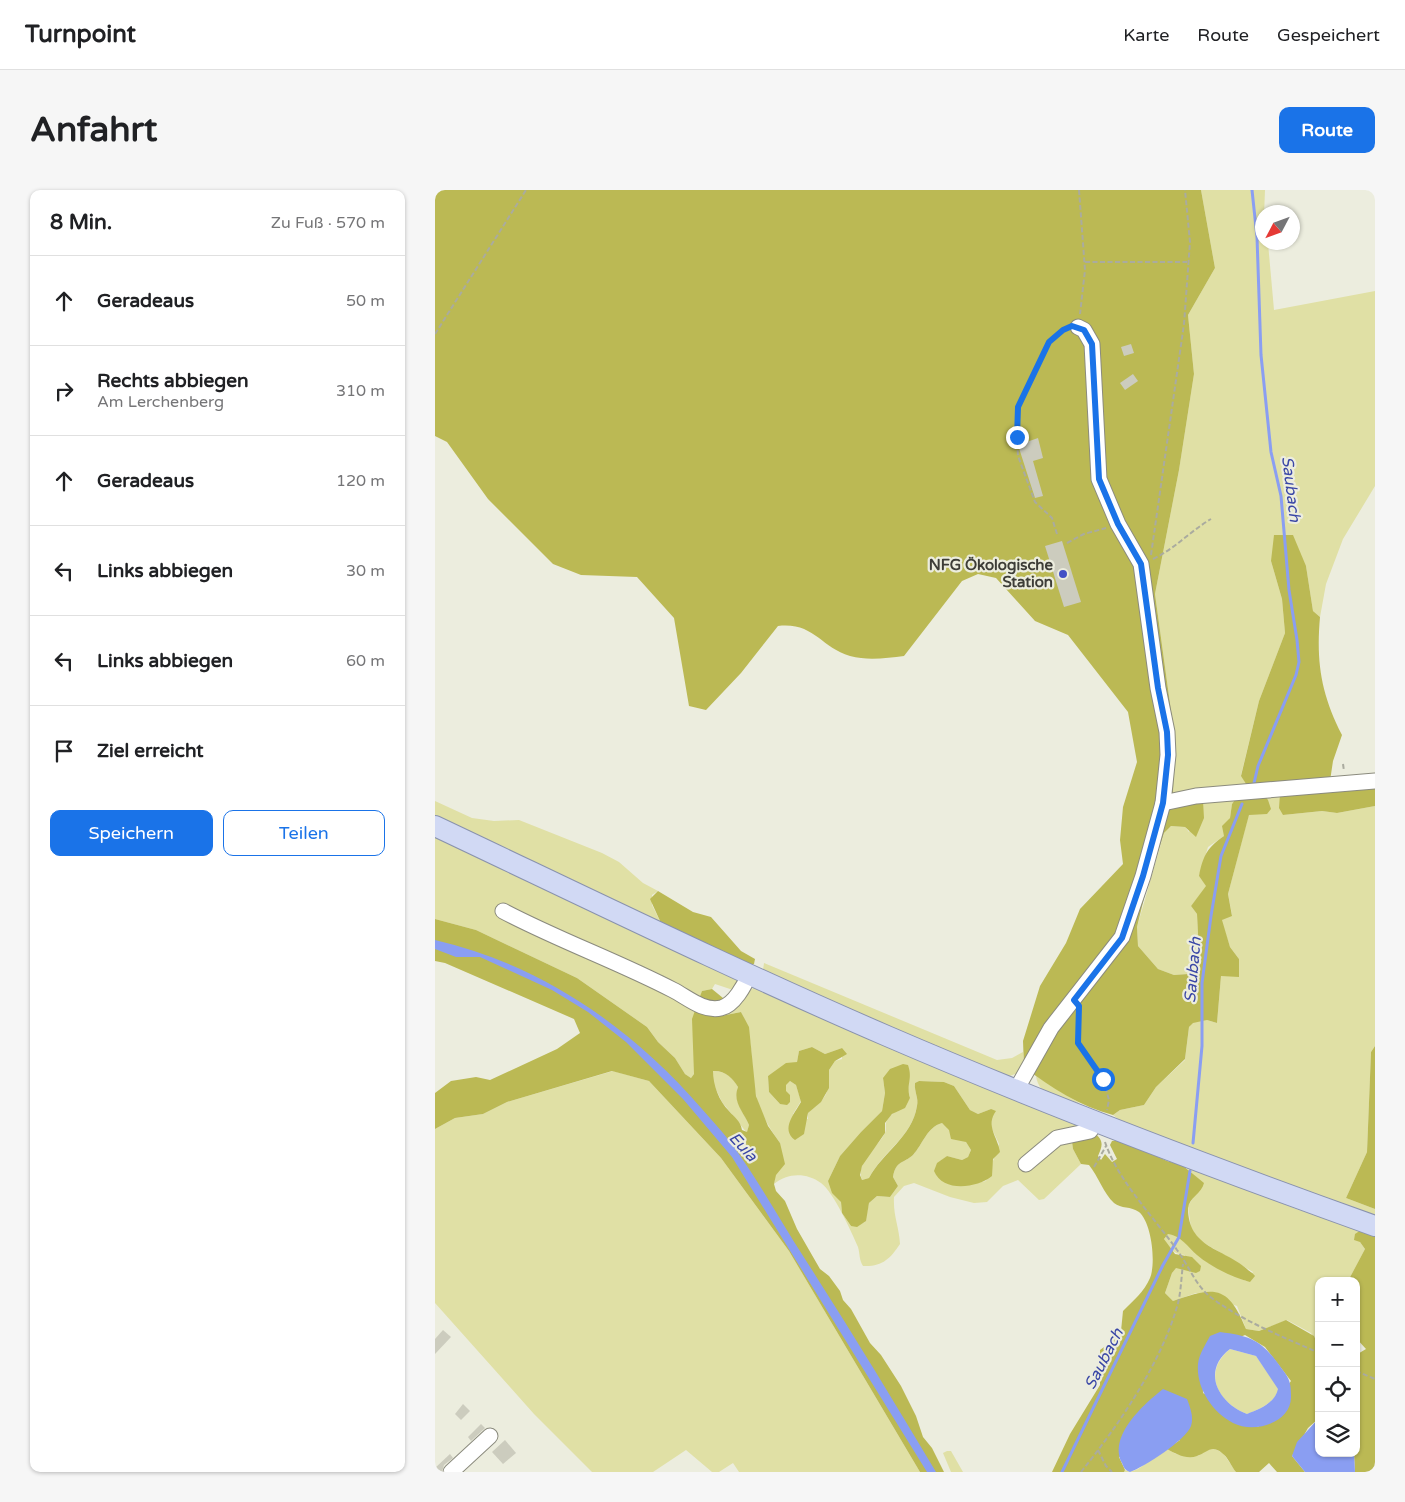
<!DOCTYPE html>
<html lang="de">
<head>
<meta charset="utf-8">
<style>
	:root { --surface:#fff; --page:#f6f6f6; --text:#202124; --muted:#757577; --line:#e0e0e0; --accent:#1a73e8 }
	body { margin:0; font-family:"Varela Round",sans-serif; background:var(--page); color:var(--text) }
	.controls { position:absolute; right:15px; bottom:15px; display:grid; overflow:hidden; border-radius:10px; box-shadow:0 1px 4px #0004 }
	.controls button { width:45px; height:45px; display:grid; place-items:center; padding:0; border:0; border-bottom:1px solid var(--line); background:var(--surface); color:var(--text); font:25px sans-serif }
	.compass { position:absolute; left:820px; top:15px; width:45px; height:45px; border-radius:50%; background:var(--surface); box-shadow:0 1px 4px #0004; rotate:229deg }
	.stop { position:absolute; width:15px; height:15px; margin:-11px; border:4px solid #1a73e8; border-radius:50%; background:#fff }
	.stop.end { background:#1a73e8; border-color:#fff; box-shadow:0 1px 5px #0008 }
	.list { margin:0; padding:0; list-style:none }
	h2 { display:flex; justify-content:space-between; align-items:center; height:65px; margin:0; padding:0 20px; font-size:21px }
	h2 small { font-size:16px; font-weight:400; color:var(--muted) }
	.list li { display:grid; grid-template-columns:32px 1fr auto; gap:15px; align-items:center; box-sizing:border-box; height:90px; padding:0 20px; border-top:1px solid var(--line) }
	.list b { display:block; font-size:19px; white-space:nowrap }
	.list p { margin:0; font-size:16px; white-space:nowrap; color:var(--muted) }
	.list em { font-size:16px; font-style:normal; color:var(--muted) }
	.actions { display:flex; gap:10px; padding:15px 20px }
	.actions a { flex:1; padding:11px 0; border:1px solid var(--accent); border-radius:10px; text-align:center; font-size:18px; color:var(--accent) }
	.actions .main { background:var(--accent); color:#fff }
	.icon { flex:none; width:28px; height:28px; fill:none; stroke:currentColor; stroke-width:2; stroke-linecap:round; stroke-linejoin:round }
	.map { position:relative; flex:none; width:940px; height:1282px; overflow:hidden; border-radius:10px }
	header { display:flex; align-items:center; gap:30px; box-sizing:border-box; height:70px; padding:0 25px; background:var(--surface); border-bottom:1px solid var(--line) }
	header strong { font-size:24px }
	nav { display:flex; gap:28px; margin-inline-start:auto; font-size:18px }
	.intro { display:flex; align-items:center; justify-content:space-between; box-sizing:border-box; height:120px; padding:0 30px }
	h1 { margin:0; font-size:35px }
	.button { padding:12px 22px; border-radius:10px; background:var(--accent); color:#fff; font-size:18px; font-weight:700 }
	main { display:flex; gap:30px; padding:0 30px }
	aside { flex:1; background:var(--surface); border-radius:10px; box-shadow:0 1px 4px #0004 }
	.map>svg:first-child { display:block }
</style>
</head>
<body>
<header>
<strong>Turnpoint</strong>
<nav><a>Karte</a><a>Route</a><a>Gespeichert</a></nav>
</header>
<div class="intro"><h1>Anfahrt</h1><a class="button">Route</a></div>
<main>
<aside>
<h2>8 Min.<small>Zu Fuß · 570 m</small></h2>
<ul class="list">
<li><svg class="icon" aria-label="ahead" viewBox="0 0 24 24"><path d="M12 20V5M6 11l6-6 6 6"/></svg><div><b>Geradeaus</b></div><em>50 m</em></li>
<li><svg class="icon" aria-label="right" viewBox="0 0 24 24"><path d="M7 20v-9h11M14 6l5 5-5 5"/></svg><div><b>Rechts abbiegen</b><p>Am Lerchenberg</p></div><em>310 m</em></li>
<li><svg class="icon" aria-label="ahead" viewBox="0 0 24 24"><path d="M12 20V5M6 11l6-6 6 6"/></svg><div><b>Geradeaus</b></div><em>120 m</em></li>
<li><svg class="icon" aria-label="left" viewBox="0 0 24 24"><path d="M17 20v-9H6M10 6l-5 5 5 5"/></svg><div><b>Links abbiegen</b></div><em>30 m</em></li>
<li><svg class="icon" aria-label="left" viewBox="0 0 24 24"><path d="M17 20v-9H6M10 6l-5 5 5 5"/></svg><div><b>Links abbiegen</b></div><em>60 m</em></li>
<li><svg class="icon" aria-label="arrive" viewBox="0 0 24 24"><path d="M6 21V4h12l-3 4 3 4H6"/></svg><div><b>Ziel erreicht</b></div></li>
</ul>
<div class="actions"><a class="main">Speichern</a><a>Teilen</a></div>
</aside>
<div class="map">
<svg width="940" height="1282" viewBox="0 0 940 1282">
	<rect width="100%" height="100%" fill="#ecedde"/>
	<g fill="#e0e0a5" fill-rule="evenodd">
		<polygon points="766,0 830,0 828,52 833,53 839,120 940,101 940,296 908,349 891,394 885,427 878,421 871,376 836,371 847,409 850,443 824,511 806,585 813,597 738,604 740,550 720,404 744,280 759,184 753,125 780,78"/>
		<polygon points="845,604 848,625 887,621 902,623 940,616 940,856 936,862 932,962 911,1008 940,1019 940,1027 694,938 678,925 685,920 709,915 721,897 750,870 754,837 758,832 772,830 782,833 786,786 804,769 795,757 786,730 797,725 793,704 814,624 832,624 829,605"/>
		<polygon points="802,607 797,614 795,628 789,646 773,657 764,686 772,696 756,716 762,724 763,744 761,774 753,784 739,785 723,779 703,756 702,737 729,643 736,636 750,637 754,642 768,611"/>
		<polygon points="0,611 37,628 59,631 84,630 167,663 184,672 208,693 223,701 217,705 217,715 226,733 0,626"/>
		<polygon points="0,643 305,786 298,800 280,794 277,799 267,801 259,884 256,888 250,884 240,868 223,852 212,837 142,788 41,740 0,729"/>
		<polygon points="329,773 562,870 577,868 588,862 589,877 583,883 572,887 496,857 328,780"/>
		<path d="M 321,796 L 648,935 L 637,952 L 638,959 L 646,974 L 609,1009 L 604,1010 L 583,990 L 568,996 L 552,1012 L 539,1013 L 515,1007 L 479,993 L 469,996 L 459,1007 C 458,1026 464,1036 465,1054 C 455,1069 447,1077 428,1076 C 424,1070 425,1064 423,1057 C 417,1043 398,1001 386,993 C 371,982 352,983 339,994 L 345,953 C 335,939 324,922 321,905 C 315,877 320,848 306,822 L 286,826 L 285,822 ZM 377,857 L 390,864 L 407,858 L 407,869 L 400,871 L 394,880 C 394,906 392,906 373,923 L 373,929 L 358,924 L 366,911 L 361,895 L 355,891 L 350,895 L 345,914 L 334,902 L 333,886 L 362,872 L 364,861 ZM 448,888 L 474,892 L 473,900 L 475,908 C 469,919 459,920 453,929 C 449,934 452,938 450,943 C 443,957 420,973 427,990 L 434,988 C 448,961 477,947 482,916 C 484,908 479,902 480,893 L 484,891 L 509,892 L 519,896 L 535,920 L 543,924 L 556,919 L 557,926 L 556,937 L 564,954 L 551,991 L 542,993 L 500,981 L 503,973 L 512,966 L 527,970 L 533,967 L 536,960 L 531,952 L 507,933 C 492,937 488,954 478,965 C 468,974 461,970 458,987 L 463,996 L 455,1007 L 442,1006 L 434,1013 L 430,1032 L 416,1036 L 407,1023 L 406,1012 L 393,991 L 405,966 L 426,942 L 447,921 L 450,903 Z"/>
		<polygon points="178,881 214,891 286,968 354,1061 485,1282 304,1282 298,1273 284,1282 277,1282 251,1260 218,1282 157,1282 99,1224 0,1113 0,939 20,928 48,924 72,912"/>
		<path d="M 277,881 C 289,880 298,887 303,897 C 298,911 309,922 314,935 L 312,943 L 287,912 L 278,893 Z"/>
		<path d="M 601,886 L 644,913 C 627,914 604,907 601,886 Z"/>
		<path d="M 751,977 L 759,978 L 861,1019 L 926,1040 L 925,1052 L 930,1059 L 913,1091 L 884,1091 L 884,1158 L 876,1143 L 852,1130 L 824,1141 L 811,1139 L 802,1116 L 761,1103 L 738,1111 L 730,1103 L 737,1083 L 741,1077 L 750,1080 L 750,1065 C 739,1064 734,1059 729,1049 L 733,1044 C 745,1045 754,1057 762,1064 C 776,1077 794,1083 811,1091 L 818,1082 L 764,1050 L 756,1038 L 753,1016 L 758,1008 L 757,983 Z"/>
		<path d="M 795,1159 L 821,1166 L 844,1199 C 839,1213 825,1219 812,1224 C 782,1212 767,1182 795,1159 Z"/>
		<polygon points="778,1258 788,1263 801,1282 689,1282 690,1280 695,1282 703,1279 732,1259 741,1264 763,1266 771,1260"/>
		<polygon points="512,1261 516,1261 528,1282 516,1282 508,1263"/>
	</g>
	<g fill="#bbb954" fill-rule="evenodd">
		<path d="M 0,0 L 766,0 L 780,78 L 753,125 L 759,184 L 744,280 L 720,404 L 740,550 L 738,604 L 768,611 L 769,628 L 761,647 L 750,637 L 736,636 L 729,643 L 712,696 L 702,737 L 703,756 L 723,779 L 739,785 L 753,784 L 761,774 L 763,744 L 762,724 L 756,716 L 771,696 L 764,686 C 768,665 773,657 789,646 L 787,636 L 795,628 L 797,614 L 802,607 L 829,605 L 833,610 L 836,619 L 832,624 L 814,625 L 793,704 L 797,726 L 787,730 L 795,757 L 804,769 L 804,787 L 786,786 L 782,833 L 772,830 L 758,833 L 754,837 L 750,869 L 721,897 L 709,915 L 685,920 L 678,925 C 645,916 616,898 589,877 L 588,851 L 605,796 L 631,753 L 645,719 L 688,674 L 685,650 L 688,617 L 702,572 L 693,522 L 633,445 L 600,431 L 561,388 L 543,384 L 527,391 L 469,466 C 452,468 433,471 415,466 C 385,457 379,432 343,436 L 306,483 L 271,520 L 254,516 L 239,428 L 202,387 L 146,385 L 118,374 L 53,309 L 12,252 L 0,246 Z"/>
		<path d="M 839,345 L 858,345 L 871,376 L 878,421 L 885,427 C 881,472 886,504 907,545 L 898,571 L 895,591 L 813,597 L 806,586 L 824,511 L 850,443 L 847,409 L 836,371 Z"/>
		<polygon points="940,595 940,616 902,623 887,621 848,625 844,618 845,604"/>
		<polygon points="223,701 258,722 276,727 306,761 320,769 319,774 316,775 226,733 215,709"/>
		<path d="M 0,729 L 41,740 L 142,788 L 212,837 L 223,852 L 240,868 L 250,884 L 256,888 L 259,884 L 257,829 L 267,801 L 277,799 L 288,808 L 285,822 L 286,826 L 306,822 L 314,837 L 321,906 L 333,936 L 345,953 L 350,974 L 341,985 L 339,994 L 341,1001 L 350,1011 L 362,1039 L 385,1079 L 394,1086 L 405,1101 L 408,1110 L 416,1119 L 435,1153 L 446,1165 L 466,1196 L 481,1226 L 488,1247 L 497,1258 L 509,1282 L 485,1282 L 354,1061 L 286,968 L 214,891 L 177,881 L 72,912 L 48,924 L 20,928 L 0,939 L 0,903 L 16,891 L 41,887 L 55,890 L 122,859 L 145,843 L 139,829 L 10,773 L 0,771 ZM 278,881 C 289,880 298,888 303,897 C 297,912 309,922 314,935 L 312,942 L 307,940 C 305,930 300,928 294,921 C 284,911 278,895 278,881 Z"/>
		<polygon points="940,856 940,1019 911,1008 932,962 936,862"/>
		<path d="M 377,857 L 390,864 L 407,858 L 412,864 L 400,871 L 394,880 L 394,898 L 386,912 L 373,923 L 369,944 L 360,950 C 345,939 360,923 366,912 L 361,895 L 355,891 L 351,895 L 351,901 L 355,905 L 355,912 L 352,915 L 345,914 L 334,902 L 333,886 L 351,873 L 362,872 L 364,861 Z"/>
		<path d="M 468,874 L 473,875 C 478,890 471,893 475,908 L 470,918 L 457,924 L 450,933 L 450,943 L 427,976 L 425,985 L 427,990 L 434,988 C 448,962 477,947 482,916 C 484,908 479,902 480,893 L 484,891 L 509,892 L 519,896 L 535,920 L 543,924 L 556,919 L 561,921 C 550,936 563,947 565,962 L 558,969 L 557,986 C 542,998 508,1003 499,981 L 502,973 L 512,966 L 527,970 L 533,967 L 536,960 L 531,952 L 516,949 L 514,940 L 507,933 C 492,937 488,954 478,965 C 468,974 461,970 458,987 L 463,996 L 455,1007 L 442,1006 L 434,1013 L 431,1031 L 422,1037 L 416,1036 L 407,1023 L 406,1012 L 397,1003 L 393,991 L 405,966 L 426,942 L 447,921 L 450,903 L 448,888 L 455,879 Z"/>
		<path d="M 658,942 C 669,950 668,955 663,966 L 666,970 L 670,964 L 677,972 L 682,969 L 675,955 L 677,951 L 686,950 L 732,971 L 747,975 L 769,993 C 767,1003 754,1008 753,1018 C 753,1058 788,1058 812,1079 C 815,1082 817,1082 820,1086 L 815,1092 C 797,1087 776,1077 762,1065 C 754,1058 745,1045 733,1044 L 729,1049 L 740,1064 L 757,1067 L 766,1076 L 765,1081 L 761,1083 L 741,1078 L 737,1083 L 730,1103 L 738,1111 C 780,1096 793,1095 811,1139 L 824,1141 L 851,1130 L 879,1146 L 884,1158 L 884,1228 L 873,1238 L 857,1266 L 870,1282 L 842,1282 L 834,1273 L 824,1282 L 801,1282 C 796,1276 793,1267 787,1263 C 776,1254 772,1263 762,1266 C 752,1270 741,1264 732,1259 L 745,1250 L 684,1267 L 690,1280 L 689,1282 L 617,1282 L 635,1244 L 665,1195 L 665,1160 L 679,1150 L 686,1141 L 688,1121 C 698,1111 709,1102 715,1088 C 721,1074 717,1033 704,1022 C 696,1016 686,1019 679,1013 C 669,1004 663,986 654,975 L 646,974 L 638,959 L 637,952 ZM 810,1145 L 830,1157 L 856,1191 L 823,1237 L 768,1203 L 767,1163 Z"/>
		<polygon points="926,1040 940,1045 940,1282 920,1282 919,1263 921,1263 921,1165 931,1159 921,1148 921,1091 913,1091 930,1059 925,1052 919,1050 920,1044"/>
	</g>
	<g fill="#8a9ef2" fill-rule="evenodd">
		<path d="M 0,750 C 107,775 196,837 267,919 C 278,932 290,944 299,957 C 325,993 346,1032 370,1069 C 415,1139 458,1210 501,1282 L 492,1282 L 297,967 L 248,909 L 191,852 L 153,822 L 117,800 L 45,767 L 21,767 L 0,759 Z"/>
		<path d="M 785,1142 C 818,1146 828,1152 847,1179 C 855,1189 856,1194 856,1207 C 856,1233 819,1244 798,1233 C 777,1222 761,1198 763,1174 C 764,1164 771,1154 775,1146 ZM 795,1159 L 821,1166 L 843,1199 C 840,1213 825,1219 812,1224 C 783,1213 766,1181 795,1159 Z"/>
		<path d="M 728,1199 L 752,1209 C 755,1217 759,1227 756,1236 C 751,1250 709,1277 695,1282 C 690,1280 689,1278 687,1273 C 673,1246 709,1214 728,1199 Z"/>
		<polygon points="884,1228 884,1263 919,1263 920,1282 870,1282 857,1266 862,1252"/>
	</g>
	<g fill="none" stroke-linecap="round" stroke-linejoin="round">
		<g stroke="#8a9ef2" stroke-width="3">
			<polyline points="817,0 822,47 826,165 836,262 846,306 854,400 862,450 864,472 861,485 823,576 819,593"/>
			<polyline points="758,953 767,856 767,793 776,726 786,666 807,614"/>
			<polyline points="627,1282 728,1075 744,1047 755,981"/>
		</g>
	</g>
	<g fill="#ccccbe">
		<polygon points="696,154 699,163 689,166 686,157"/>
		<polygon points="698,184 703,191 690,200 685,193"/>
		<polygon points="603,248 608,268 598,271 608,306 600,308 583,255"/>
		<polygon points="627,351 646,412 629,417 610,356"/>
		<polygon points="8,1140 16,1147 0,1164 0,1149"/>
		<polygon points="28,1214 35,1221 26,1230 20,1224"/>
		<polygon points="46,1234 50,1238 36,1251 33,1247"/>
		<polygon points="70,1250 81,1263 68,1274 57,1262"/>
		<polygon points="15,1264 18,1268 9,1275 7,1282 0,1282 0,1278"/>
	</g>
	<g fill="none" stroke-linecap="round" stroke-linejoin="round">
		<defs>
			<g id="minor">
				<polyline points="728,613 761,606 940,591"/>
				<path d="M 68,721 C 123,750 182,771 238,800 C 252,807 268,822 286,818 C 299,815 310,795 314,784"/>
				<polyline points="581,900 616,838 687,747 708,686 728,613 733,565 732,542 723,498 706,374 683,334 664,289 657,154 649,140 643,137"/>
				<polyline points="591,974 622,948 655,941 660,933"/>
				<polyline points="16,1282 55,1246"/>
			</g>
			<path id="major" d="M 0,636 C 150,707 299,780 452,846 C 612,915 775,977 940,1036"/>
		</defs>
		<use href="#minor" stroke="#8b8b7e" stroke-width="17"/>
		<use href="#major" stroke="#8992ad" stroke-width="22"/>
		<g stroke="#aaab9f" stroke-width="2" stroke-dasharray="5 2.5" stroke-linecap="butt">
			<polyline points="644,0 650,80 645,124"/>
			<polyline points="650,72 752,72"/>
			<polyline points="0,144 91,0"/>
			<polyline points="622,344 617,328 600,312 583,266 581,232 583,217 614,152 632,139"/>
			<polyline points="632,353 649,344 671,338"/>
			<polyline points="716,365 749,134 755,52 750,0"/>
			<path d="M 718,369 C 741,358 754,342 776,329"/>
			<polyline points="908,574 909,581"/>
			<polyline points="644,823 643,853 668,889 674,910 672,920"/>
			<path d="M 670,952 C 683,991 718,1026 742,1060 C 754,1076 761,1097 778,1109 C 810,1132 848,1147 884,1163"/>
			<polyline points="659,977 671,956"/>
			<polyline points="921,1181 940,1189"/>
			<polyline points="663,1260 671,1276 677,1282"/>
			<path d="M 646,1282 C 683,1236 724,1176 741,1120 C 746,1106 746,1089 748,1074"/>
		</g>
		<use href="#minor" stroke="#fff" stroke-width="15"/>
		<use href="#major" stroke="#d1d9f4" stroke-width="20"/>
	</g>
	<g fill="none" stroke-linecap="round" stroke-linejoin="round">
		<polyline stroke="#1a73e8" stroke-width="6" points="582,247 583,217 614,152 628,140 637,136 649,140 657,154 664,289 683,334 706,374 723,498 732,542 733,565 728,613 708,686 687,748 639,810 644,816 643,853 668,889"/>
	</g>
	<circle fill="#4250c5" stroke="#ecedde" stroke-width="2" cx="628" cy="384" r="5"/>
	<g text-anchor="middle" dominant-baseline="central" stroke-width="4.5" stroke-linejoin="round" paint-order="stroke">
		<g font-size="15" font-weight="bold" fill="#3d3d37" stroke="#ecedde" text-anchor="end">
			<text x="618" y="375">NFG Ökologische<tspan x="618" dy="17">Station</tspan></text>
		</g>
		<g font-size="16" font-style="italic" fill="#3946a6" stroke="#ecedde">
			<text transform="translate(856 299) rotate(83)">Saubach</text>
			<text transform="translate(758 780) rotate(-85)">Saubach</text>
			<text transform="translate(308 957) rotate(48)">Eula</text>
			<text transform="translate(669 1169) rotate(-63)">Saubach</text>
		</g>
	</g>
</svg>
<div class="controls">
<button>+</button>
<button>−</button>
<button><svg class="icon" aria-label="locate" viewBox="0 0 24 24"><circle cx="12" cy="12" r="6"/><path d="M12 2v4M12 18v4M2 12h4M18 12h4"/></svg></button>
<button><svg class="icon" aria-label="layers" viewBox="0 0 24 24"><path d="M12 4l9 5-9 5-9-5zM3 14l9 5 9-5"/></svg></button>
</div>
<svg class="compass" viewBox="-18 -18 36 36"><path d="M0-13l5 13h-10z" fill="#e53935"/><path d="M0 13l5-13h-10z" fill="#757577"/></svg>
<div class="stop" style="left:668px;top:889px"></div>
<div class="stop end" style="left:582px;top:247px"></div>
</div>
</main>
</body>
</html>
